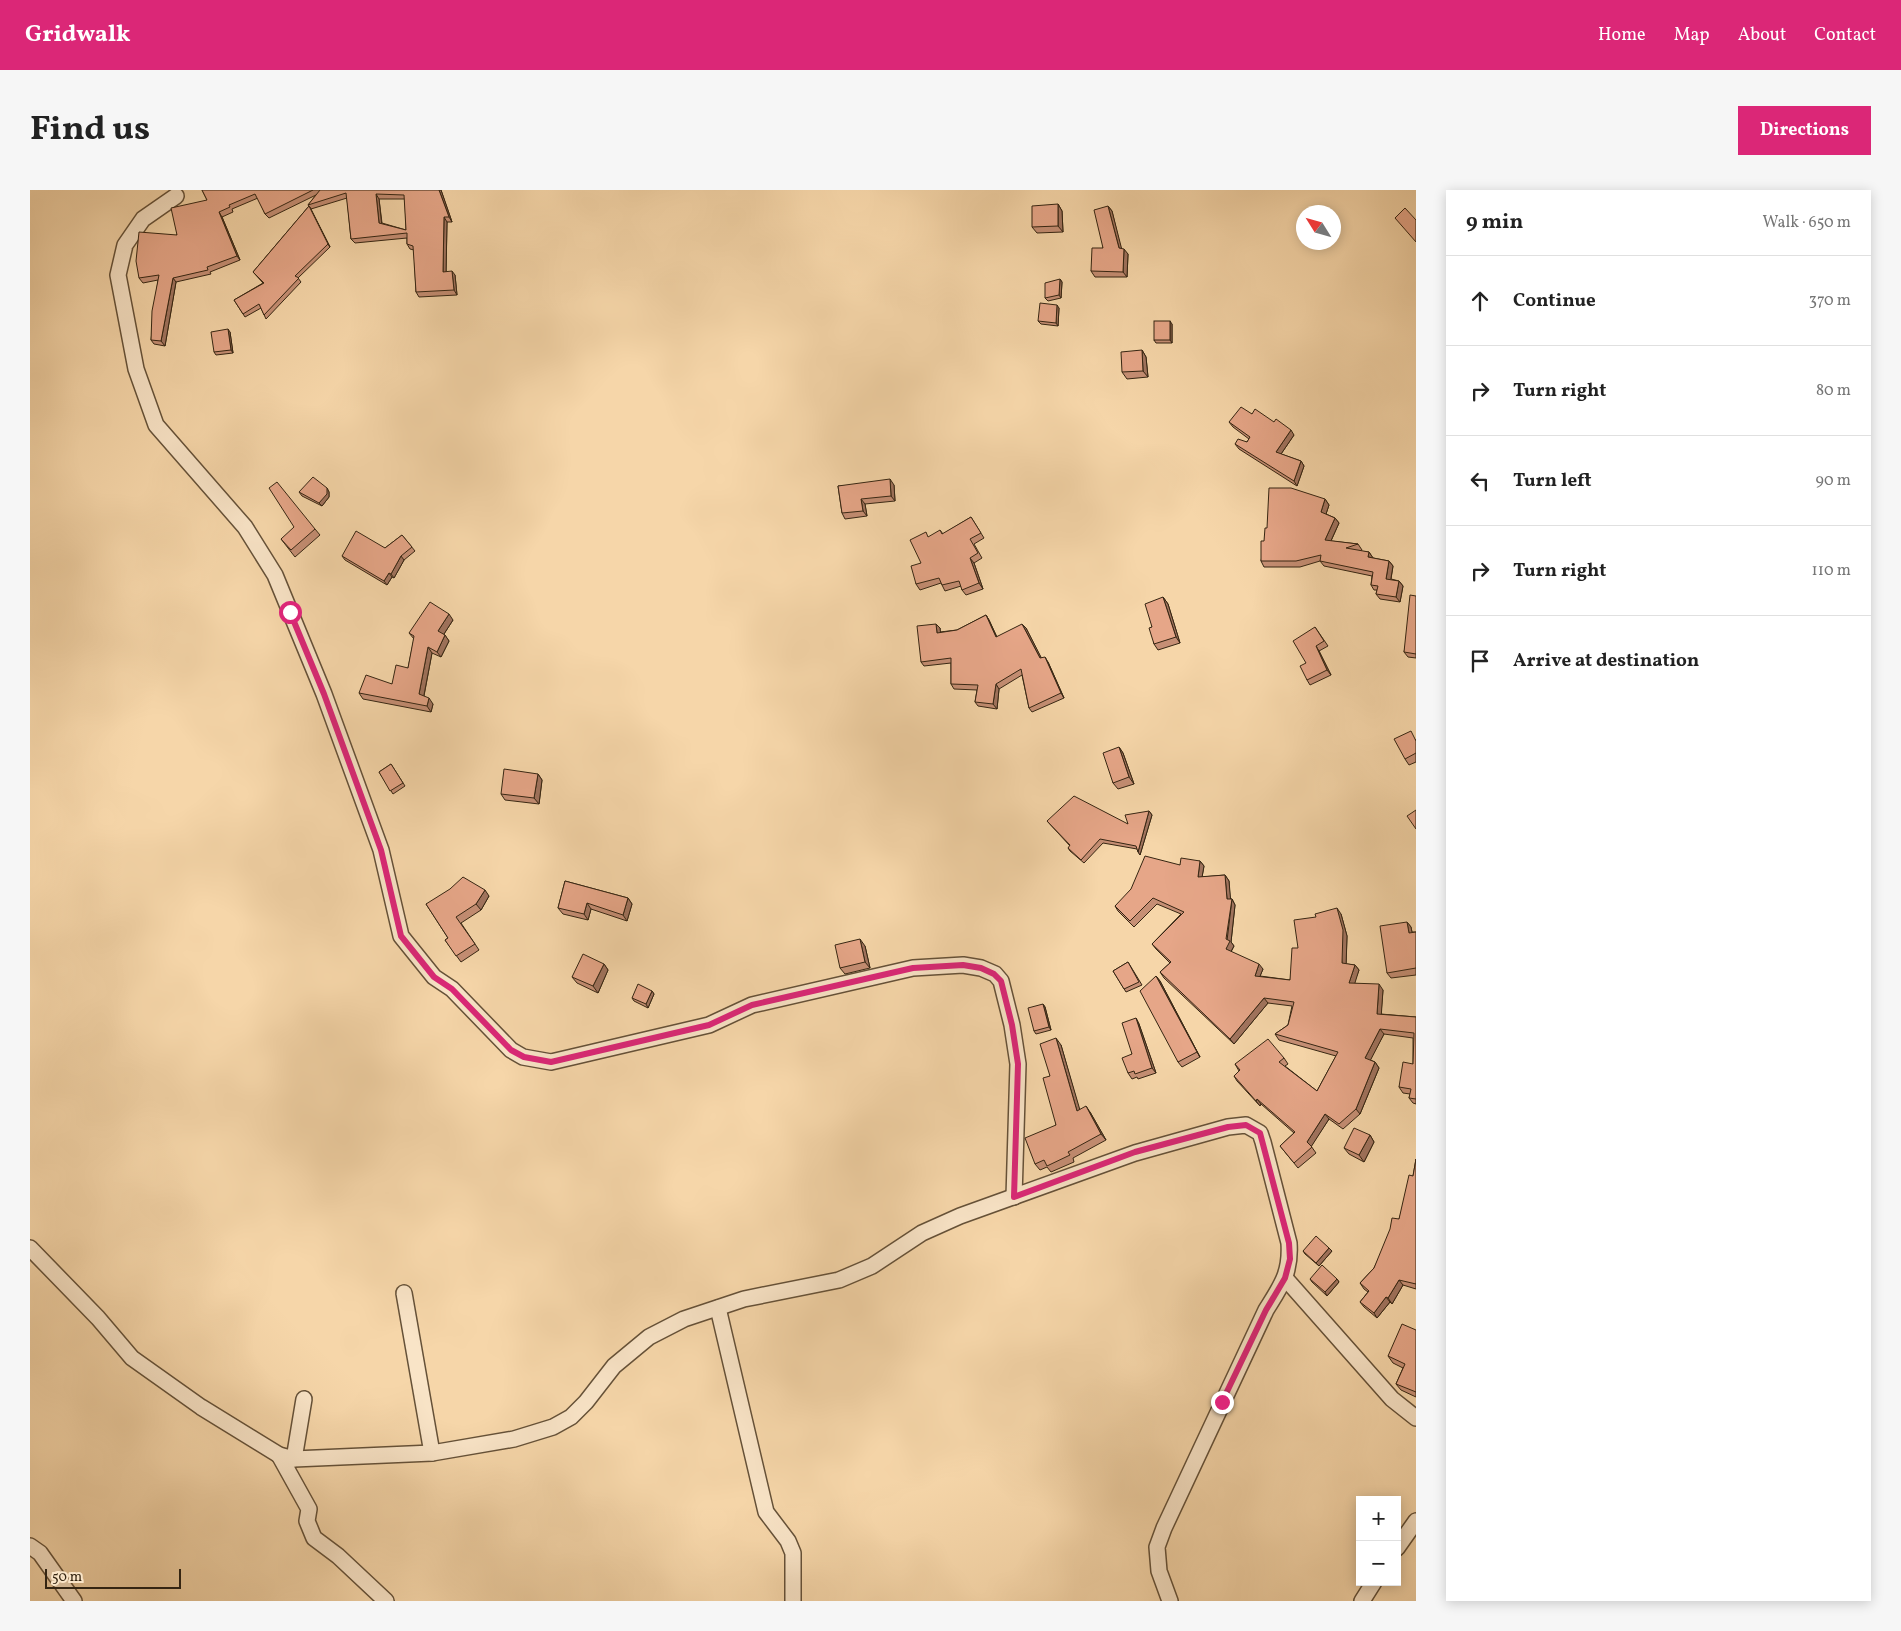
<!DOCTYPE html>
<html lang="en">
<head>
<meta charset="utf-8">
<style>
	:root { --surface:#fff; --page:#f6f6f6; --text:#222; --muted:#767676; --line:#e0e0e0; --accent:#db2777 }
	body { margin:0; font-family:Vollkorn,serif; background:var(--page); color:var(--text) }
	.controls { position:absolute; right:15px; bottom:15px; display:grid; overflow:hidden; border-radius:0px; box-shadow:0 2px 12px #0003 }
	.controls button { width:45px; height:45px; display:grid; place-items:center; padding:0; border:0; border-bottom:1px solid var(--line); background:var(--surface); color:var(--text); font:25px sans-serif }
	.compass { position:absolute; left:1266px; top:15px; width:45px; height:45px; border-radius:50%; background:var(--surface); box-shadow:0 2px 12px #0003; rotate:307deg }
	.scale { position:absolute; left:15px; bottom:12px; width:136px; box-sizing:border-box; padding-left:5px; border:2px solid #352512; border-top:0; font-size:14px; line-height:18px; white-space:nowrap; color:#352512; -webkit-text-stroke:4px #f9e4c7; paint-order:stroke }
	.stop { position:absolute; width:15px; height:15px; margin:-11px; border:4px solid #db2777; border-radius:50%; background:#fff }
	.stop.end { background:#db2777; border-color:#fff; box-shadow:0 1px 5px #0008 }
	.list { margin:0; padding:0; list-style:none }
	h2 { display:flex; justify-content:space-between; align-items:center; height:65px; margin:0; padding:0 20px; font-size:21px }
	h2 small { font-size:16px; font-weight:400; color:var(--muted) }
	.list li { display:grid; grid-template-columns:32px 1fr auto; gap:15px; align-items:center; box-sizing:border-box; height:90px; padding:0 20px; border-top:1px solid var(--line) }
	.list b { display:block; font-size:19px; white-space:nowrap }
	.list em { font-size:16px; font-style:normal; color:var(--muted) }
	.icon { flex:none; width:28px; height:28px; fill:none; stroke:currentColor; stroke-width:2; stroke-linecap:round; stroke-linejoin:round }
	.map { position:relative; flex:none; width:1386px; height:1411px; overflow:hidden; border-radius:0px }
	header { display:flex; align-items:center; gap:30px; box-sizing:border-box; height:70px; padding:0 25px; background:var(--accent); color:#fff }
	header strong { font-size:24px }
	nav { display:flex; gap:28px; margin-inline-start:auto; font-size:18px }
	.intro { display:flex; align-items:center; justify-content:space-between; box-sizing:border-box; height:120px; padding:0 30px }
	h1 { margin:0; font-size:35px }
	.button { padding:12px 22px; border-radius:0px; background:var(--accent); color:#fff; font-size:18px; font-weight:700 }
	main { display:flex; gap:30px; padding:0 30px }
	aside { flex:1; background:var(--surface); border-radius:0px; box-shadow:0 2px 12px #0003 }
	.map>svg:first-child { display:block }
</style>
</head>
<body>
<header>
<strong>Gridwalk</strong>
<nav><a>Home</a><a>Map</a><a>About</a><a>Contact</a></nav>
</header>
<div class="intro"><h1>Find us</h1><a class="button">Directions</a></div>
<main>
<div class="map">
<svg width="1386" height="1411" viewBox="0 0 1386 1411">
	<rect width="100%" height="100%" fill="#f6d6a9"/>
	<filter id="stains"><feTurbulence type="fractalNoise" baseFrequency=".004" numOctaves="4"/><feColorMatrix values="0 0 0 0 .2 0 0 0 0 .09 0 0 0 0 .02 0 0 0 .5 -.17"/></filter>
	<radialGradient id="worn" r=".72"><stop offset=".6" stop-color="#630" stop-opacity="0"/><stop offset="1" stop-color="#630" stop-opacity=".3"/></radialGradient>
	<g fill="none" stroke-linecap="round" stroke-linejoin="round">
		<defs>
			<g id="street">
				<polyline points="146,6 113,29 95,55 88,85 106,179 126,235 215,337 245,385 294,504 351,660 371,746 404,787 422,799 481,860 493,867 521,872 679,835 722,815 883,778 933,775 951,778 965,784 971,791 982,835 988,874 984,1007"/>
				<path d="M 0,1058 L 68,1128 L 102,1168 L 171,1217 L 249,1265 L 264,1269 L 402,1263 L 484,1249 L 523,1237 L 541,1227 L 556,1212 L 584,1176 L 619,1147 L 654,1129 L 714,1109 L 809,1090 L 842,1076 L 892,1043 L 930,1026 L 1105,963 L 1198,937 L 1216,935 L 1230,943 L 1233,952 L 1259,1053 C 1261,1083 1251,1096 1236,1120 L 1134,1338 L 1127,1357 L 1129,1381 L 1140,1411"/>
				<polyline points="1255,1088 1362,1209 1386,1228"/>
				<polyline points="374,1103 402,1263"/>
				<polyline points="688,1118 736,1322 758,1351 763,1363 763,1411"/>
				<polyline points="249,1265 279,1319 277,1331 284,1348 308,1366 356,1411"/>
				<polyline points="264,1269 274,1209"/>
				<polyline points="0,1356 10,1363 44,1411"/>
				<polyline points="1367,1358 1386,1331"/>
				<polyline points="1332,1411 1344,1392"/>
			</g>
		</defs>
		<use href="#street" stroke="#655138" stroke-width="18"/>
		<use href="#street" stroke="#f9e4c7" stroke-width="15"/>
	</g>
	<g fill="#c68f75" stroke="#352512" fill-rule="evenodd">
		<path d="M 172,0 L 411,0 L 422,32 L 417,32 L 416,81 L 425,85 L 427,105 L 389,107 L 386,102 L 384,60 L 380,59 L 377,54 L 377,48 L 325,53 L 321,49 L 317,8 L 281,19 L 278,15 L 286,5 L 239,28 L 235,24 L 228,8 L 202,19 L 203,22 L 192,27 L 210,70 L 180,82 L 181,84 L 146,92 L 135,156 L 124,154 L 121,150 L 128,90 L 113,93 L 109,88 L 177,10 ZM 349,9 L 375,9 L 376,40 L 352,33 Z"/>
		<polygon points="1028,14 1032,21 1033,42 1007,43 1002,37"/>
		<polygon points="279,16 300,57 268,88 271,92 236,129 231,118 215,127 204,110 233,93 223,82"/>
		<polygon points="1078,16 1082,21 1091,59 1098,64 1097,87 1065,87 1061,81 1073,58"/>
		<polygon points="1030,89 1032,92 1031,108 1018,111 1015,108"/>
		<polygon points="1029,118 1028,136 1011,134 1008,131"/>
		<polygon points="1142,134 1142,153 1126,153 1124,150"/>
		<polygon points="200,142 203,163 186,165 184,162"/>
		<polygon points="1112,160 1116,167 1118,187 1097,189 1092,182"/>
		<polygon points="1222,224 1264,245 1251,264 1271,271 1274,276 1267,296 1209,259 1205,254 1217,252 1219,249 1203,237 1199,232"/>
		<polygon points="864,295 865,311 835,314 837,326 815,329 812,323 808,296"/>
		<polygon points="297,298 299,302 299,307 292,316 272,306 269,302"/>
		<polygon points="1295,309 1299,315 1296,324 1305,328 1309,333 1301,351 1328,354 1332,360 1329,361 1339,362 1343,368 1359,371 1363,376 1361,389 1369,391 1373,396 1370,412 1350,409 1346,404 1347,400 1344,400 1341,395 1342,386 1294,376 1290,371 1270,377 1234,377 1231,371 1237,338"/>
		<polygon points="941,327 954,348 944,354 952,368 944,373 953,399 936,405 932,400 931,396 915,401 911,393 890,400 886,394 891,373 910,340 913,344"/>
		<polygon points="285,339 290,345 265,367 251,349"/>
		<polygon points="372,345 385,361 374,370 364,388 362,387 357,395 315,370 312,366 355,358"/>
		<polygon points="1386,406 1386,468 1378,467 1374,462"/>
		<polygon points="1133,407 1138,414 1150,453 1128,460 1124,454 1122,437"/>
		<polygon points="956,425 959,430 967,447 996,438 1011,468 1018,472 1034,508 1002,522 999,518 992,485 969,499 967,519 948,516 945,512 947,500 924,499 921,494 921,473 894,476 891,472 910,438 910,442 927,440"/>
		<polygon points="423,430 414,444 419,451 411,467 402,463 394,506 403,514 401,522 333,509 329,503 362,494 378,478 384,449 379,443"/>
		<polygon points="1285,437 1298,456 1289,461 1301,485 1280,495 1277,490 1276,473"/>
		<polygon points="1386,549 1386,572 1379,575 1375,569"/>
		<polygon points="1089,557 1093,563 1104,594 1088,599 1083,593"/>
		<polygon points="361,574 375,596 363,604 349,582"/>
		<polygon points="508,584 512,590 509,614 475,610 471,604"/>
		<polygon points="1119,621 1122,625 1110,665 1107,659 1073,653 1054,673 1040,661 1038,658 1040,656 1017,631 1098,634"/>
		<polygon points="1170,671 1174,676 1172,687 1195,685 1199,691 1200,709 1202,709 1205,715 1201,752 1204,756 1201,762 1233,779 1230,786 1260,790 1268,758 1311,724 1317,746 1316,774 1325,775 1329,780 1324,793 1353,800 1351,824 1386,827 1386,914 1383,913 1379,908 1380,904 1373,903 1369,897 1383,874 1383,848 1354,844 1340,870 1345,872 1349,878 1330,924 1313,939 1299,929 1281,956 1286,963 1268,978 1250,956 1264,943 1231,914 1230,916 1207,891 1204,886 1209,881 1205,874 1254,868 1258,874 1255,876 1287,901 1306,866 1249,850 1245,844 1258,835 1262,816 1238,813 1204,854 1134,788 1130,782 1140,773 1126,759 1122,754 1151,724 1127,714 1104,737 1088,721 1085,716 1150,675"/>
		<polygon points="535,691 598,708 602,714 597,731 561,719 558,730 533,724 528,718"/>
		<polygon points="459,706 451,720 431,733 449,760 431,772 415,750 418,748 396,714"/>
		<polygon points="1377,732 1381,737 1382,742 1386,742 1386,785 1361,788 1357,783"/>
		<polygon points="835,756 840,778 815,784 810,778"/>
		<polygon points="1098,772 1112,795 1096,802 1083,781"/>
		<polygon points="574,774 578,780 568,803 547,793 542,787"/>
		<polygon points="1126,786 1130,791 1170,867 1152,877 1148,872"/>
		<polygon points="622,801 624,804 618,818 604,811 602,808"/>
		<polygon points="1013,814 1015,817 1021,840 1006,844 1004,841"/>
		<polygon points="1106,828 1109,834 1126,883 1108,889 1107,887 1102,889 1098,883 1102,864"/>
		<polygon points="1031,855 1049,919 1060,922 1076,950 1043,968 1044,972 1021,982 1017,977 1010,980 1005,974 1026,935 1020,886"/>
		<polygon points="1340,945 1344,952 1334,972 1319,964 1314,958"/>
		<polygon points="1386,969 1386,1099 1373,1095 1362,1114 1360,1112 1347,1128 1334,1117 1330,1112 1338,1102 1334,1099 1330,1093 1344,1078 1369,1029 1383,986"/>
		<polygon points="1273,1061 1302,1061 1289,1076 1275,1064"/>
		<polygon points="1280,1089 1307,1089 1309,1092 1297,1106 1282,1092"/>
		<polygon points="1386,1140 1386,1207 1371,1200 1366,1194 1373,1178 1363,1173 1358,1166"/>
	</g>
	<g fill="#a1745f" stroke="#352512">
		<polygon points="409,0 411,0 422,32 419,27"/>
		<polygon points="346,4 349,9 352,37 349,33"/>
		<polygon points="1028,14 1032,21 1033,42 1028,36"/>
		<polygon points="279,16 281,19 300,57 298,54"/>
		<polygon points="1078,16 1082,21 1093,64 1089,58"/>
		<polygon points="189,22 192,27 210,70 207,66"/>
		<polygon points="414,27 417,32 416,86 413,82"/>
		<polygon points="1094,59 1098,64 1097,87 1093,82"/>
		<polygon points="422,81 425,85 427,105 424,100"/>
		<polygon points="143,88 146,92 135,156 131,151"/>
		<polygon points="1030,89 1032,92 1031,108 1029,105"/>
		<polygon points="1027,115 1029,118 1028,136 1026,133"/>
		<polygon points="1140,131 1142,134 1142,153 1140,150"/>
		<polygon points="198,139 200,142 203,163 201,160"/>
		<polygon points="1112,160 1116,167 1118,187 1113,181"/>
		<polygon points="1261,240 1264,245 1249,267 1246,262"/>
		<polygon points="1271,271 1274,276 1267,296 1264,291"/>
		<polygon points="860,289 864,295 865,311 861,306"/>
		<polygon points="297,298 299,302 299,307 292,316 289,313"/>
		<polygon points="831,309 835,314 837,326 833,321"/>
		<polygon points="1295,309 1299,315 1295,327 1291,322"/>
		<polygon points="1305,328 1309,333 1299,355 1295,350"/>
		<polygon points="1339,362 1343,368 1338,367"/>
		<polygon points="371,366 374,370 364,388 361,384"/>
		<polygon points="940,368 944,373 953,399 949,393"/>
		<polygon points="1359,371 1363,376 1360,394 1356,389"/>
		<polygon points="359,383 362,387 357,395 354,391"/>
		<polygon points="1369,391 1373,396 1370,412 1366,407"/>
		<polygon points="1133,407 1138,414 1150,453 1146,447"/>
		<polygon points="419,424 423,430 412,447 408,441"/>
		<polygon points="956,425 959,430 969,452 966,447"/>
		<polygon points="906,434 910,438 911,447 907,443"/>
		<polygon points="992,434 996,438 1014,473 1010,468"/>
		<polygon points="415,445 419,451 411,467 407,462"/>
		<polygon points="1286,456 1289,461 1301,485 1297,480"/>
		<polygon points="398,457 402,463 393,510 389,504"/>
		<polygon points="1015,467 1018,472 1034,508 1031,503"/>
		<polygon points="966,494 969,499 967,519 963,514"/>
		<polygon points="399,508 403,514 401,522 397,516"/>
		<polygon points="1089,557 1093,563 1104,594 1099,587"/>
		<polygon points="508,584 512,590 509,614 504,608"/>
		<polygon points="1119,621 1122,625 1110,665 1108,662"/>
		<polygon points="1170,671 1174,676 1171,693 1168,687"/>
		<polygon points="1195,685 1199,691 1201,714 1197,709"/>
		<polygon points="455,700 459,706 451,720 446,714"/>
		<polygon points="598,708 602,714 597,731 593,725"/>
		<polygon points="1202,709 1205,715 1201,752 1204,756 1199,765 1196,759"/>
		<polygon points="557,713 561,719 558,730 554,724"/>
		<polygon points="1307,718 1311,724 1317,746 1316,778 1312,773"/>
		<polygon points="1377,732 1381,737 1383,748 1379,743"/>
		<polygon points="830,749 835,756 840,778 835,772"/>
		<polygon points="574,774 578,780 568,803 563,796"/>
		<polygon points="1229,774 1233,779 1228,791 1225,786"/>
		<polygon points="1325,775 1329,780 1323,799 1319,793"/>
		<polygon points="1126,786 1130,791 1170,867 1167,862"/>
		<polygon points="1349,794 1353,800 1351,829 1347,824"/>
		<polygon points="622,801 624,804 618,818 616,814"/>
		<polygon points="1234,808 1238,813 1204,854 1200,849"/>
		<polygon points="1013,814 1015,817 1021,840 1019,837"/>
		<polygon points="1106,828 1109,834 1126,883 1122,878"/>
		<polygon points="1350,839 1354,844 1339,873 1335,868"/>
		<polygon points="1026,848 1031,855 1052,927 1047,921"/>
		<polygon points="1345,872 1349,878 1330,924 1326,919"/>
		<polygon points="1227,909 1231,914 1230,916 1226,911"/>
		<polygon points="1056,916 1060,922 1076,950 1071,944"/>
		<polygon points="1295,924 1299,929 1281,957 1277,952"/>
		<polygon points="1340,945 1344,952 1334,972 1329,965"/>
		<polygon points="1299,1058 1302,1061 1289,1076 1286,1073"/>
		<polygon points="1307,1089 1309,1092 1297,1106 1295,1102"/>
		<polygon points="1369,1090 1373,1095 1362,1114 1358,1108"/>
		<polygon points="1356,1107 1360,1112 1347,1128 1344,1123"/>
	</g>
	<g fill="#e6a688" stroke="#352512" fill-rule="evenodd">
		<polygon points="172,0 283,0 235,24 225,4 199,15 200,17 189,22 207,66 177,77 178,80 143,88 131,151 121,150 122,121 129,85 109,88 106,71 109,42 147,45 141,18 177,10"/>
		<path d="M 290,0 L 409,0 L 419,27 L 414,27 L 413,82 L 422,81 L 424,100 L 386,102 L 383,56 L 377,54 L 377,43 L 321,49 L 316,3 L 278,15 ZM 346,4 L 374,5 L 376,40 L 349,33 Z"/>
		<polygon points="1028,14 1028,36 1002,37 1002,16"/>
		<polygon points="279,16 298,54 265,86 269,88 234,125 229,114 213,124 204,110 234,93 223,82"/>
		<polygon points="1078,16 1089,58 1094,59 1093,82 1061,81 1062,58 1073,58 1064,20"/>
		<polygon points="1375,18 1386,30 1386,52 1365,28"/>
		<polygon points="1030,89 1029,105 1015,108 1015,93"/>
		<polygon points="1010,113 1027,115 1026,133 1008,131"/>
		<rect x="1124" y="131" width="16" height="19"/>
		<polygon points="198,139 201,160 184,162 181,142"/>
		<polygon points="1112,160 1113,181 1092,182 1091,162"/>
		<polygon points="1211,217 1222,224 1225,219 1244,232 1246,229 1261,240 1246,262 1271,271 1264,291 1205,254 1208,249 1217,252 1220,247 1199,232"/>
		<polygon points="283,287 297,298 297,304 289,313 269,302"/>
		<polygon points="860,289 861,306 831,309 833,321 812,323 808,296"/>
		<polygon points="247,292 285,339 261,360 251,349 264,337 239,298"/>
		<polygon points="1239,298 1261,298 1295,309 1291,322 1305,328 1295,350 1328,354 1316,358 1339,362 1338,367 1359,371 1356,389 1369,391 1366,407 1346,404 1348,396 1341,395 1343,382 1290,371 1291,365 1266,371 1231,371 1231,351 1234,351 1235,338 1237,338"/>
		<polygon points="941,327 951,343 940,349 948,363 940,368 949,393 932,400 929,391 912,395 909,388 886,394 881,376 891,373 880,350 896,342 898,347 910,340 912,344"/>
		<polygon points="326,341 355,358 372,345 382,357 371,366 361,384 359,383 354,391 312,366"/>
		<polygon points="1380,405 1386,406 1386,464 1374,462"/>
		<polygon points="1133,407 1146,447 1124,454 1119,438 1122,437 1115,414"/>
		<polygon points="400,412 419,424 408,441 415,445 407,462 398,457 389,504 399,508 397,516 329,503 336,485 362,494 366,475 378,478 384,446 379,443"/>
		<polygon points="956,425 966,447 992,434 1010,468 1015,467 1031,503 999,518 991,479 966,494 963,514 945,512 948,495 921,494 921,468 891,472 887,436 906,434 907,443 927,440"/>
		<polygon points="1285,437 1294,451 1286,456 1297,480 1277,490 1270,476 1276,473 1263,451"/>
		<polygon points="1381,541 1386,551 1386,563 1375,569 1364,549"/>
		<polygon points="1089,557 1099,587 1083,593 1073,563"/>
		<polygon points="361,574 373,593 360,601 349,582"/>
		<polygon points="474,579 508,584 504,608 471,604"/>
		<polygon points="1044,606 1098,634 1095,625 1119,621 1108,662 1106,656 1070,649 1051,670 1038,658 1040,655 1017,631"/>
		<polygon points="1386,620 1386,639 1377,626"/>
		<polygon points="1115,666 1150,675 1151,668 1170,671 1168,687 1195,685 1197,709 1202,709 1196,749 1200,751 1196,759 1229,774 1225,786 1260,790 1262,758 1268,758 1264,730 1286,727 1285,724 1307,718 1313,740 1312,773 1325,775 1319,793 1349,794 1347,824 1386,827 1386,909 1379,908 1381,899 1369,897 1373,872 1383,874 1384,843 1350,839 1335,868 1345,872 1326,919 1309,934 1295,924 1277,952 1282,957 1264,973 1250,956 1265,942 1227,909 1226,911 1204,886 1210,880 1205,874 1238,849 1254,868 1249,872 1287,901 1308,862 1245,844 1258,835 1264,812 1234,808 1200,849 1130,782 1141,772 1122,754 1154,722 1123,708 1100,731 1085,716 1101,699"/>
		<polygon points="433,687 455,700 446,714 426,727 445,754 426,766 415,750 418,748 396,714 420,699"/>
		<polygon points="535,691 598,708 593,725 557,713 554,724 528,718"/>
		<polygon points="1377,732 1379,743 1386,742 1386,778 1357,783 1350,736"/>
		<polygon points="830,749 835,772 810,778 805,755"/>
		<polygon points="553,764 574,774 563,796 542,787"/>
		<polygon points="1098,772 1109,792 1094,799 1083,781"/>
		<polygon points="1126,786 1167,862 1148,872 1110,801"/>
		<polygon points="608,794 622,801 616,814 602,808"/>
		<polygon points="1013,814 1019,837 1004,841 998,818"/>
		<polygon points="1106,828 1122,878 1105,884 1104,881 1098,883 1092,868 1102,864 1092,833"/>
		<polygon points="1026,848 1047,921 1056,916 1071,944 1038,962 1040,965 1017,976 1014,970 1005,974 995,948 1026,935 1013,888 1020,886 1010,854"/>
		<polygon points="1324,938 1340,945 1329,965 1314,958"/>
		<polygon points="1386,969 1386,1094 1369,1090 1358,1108 1356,1107 1344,1123 1330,1112 1339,1101 1330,1093 1344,1078 1360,1039 1362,1028 1369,1029 1379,985 1383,986"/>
		<polygon points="1286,1046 1299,1058 1286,1073 1273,1061"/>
		<polygon points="1292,1075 1307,1089 1295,1102 1280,1089"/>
		<polygon points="1372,1134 1386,1140 1386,1202 1366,1194 1375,1174 1358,1166"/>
	</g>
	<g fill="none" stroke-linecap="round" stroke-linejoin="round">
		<polyline stroke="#db2777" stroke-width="6" points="260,422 294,504 351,660 371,746 404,787 422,799 481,860 494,867 521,872 679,835 722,815 883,778 933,775 951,778 964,784 971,791 982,835 988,874 984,1007 1105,962 1198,937 1216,935 1230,943 1259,1053 1260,1069 1255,1088 1236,1120 1192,1212"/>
	</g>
	<rect width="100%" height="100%" filter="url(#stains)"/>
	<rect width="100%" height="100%" fill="url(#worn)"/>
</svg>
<div class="controls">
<button>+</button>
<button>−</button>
</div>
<svg class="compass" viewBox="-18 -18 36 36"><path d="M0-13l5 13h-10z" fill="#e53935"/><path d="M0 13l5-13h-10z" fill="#767676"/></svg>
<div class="scale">50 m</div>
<div class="stop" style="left:260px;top:422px"></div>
<div class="stop end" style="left:1192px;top:1212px"></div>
</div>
<aside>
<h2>9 min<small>Walk · 650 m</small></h2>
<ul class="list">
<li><svg class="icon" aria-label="ahead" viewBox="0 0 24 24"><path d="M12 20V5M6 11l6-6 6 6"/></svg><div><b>Continue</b></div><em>370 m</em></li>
<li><svg class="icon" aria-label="right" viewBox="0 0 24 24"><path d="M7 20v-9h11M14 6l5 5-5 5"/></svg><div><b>Turn right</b></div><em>80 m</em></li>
<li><svg class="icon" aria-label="left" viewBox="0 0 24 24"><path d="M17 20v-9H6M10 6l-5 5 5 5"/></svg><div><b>Turn left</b></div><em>90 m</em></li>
<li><svg class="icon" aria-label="right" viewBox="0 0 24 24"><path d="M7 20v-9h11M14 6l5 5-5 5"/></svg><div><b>Turn right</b></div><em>110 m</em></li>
<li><svg class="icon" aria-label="arrive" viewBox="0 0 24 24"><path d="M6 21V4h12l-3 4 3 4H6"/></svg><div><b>Arrive at destination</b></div></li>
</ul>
</aside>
</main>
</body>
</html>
